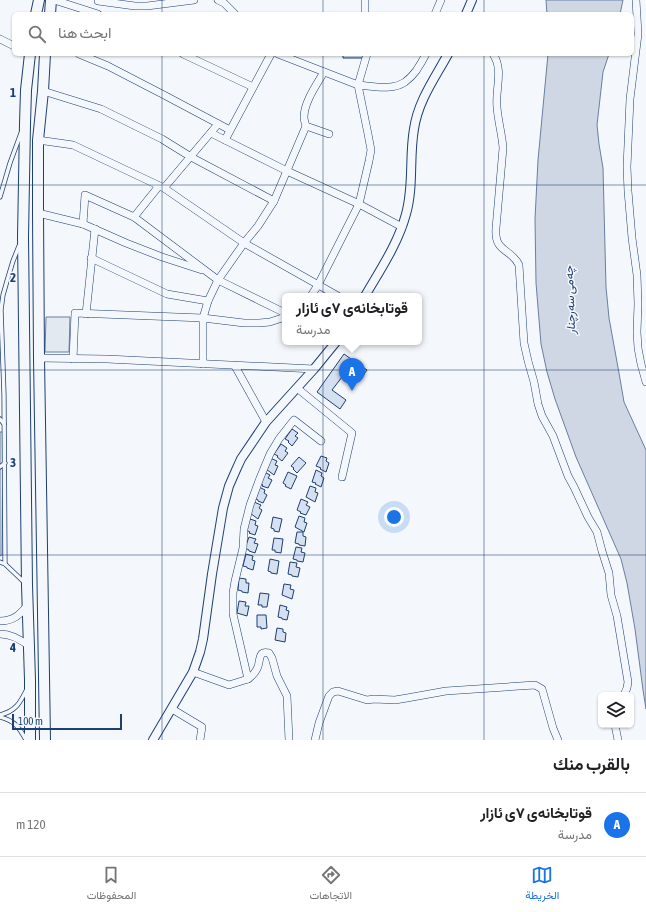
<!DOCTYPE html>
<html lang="ar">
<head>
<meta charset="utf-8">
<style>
	:root { --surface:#fff; --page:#f6f6f6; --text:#202124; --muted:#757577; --line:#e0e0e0; --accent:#1a73e8 }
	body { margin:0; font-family:"Asap Condensed",Vazirmatn,sans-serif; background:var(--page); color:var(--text); direction:rtl }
	.controls { position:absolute; right:12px; bottom:12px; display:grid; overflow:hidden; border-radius:6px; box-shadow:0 1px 3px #0004 }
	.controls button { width:36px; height:36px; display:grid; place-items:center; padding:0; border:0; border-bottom:1px solid var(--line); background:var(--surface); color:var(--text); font:20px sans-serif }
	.scale { position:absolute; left:12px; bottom:10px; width:110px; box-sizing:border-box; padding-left:4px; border:2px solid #1d3f73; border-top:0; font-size:11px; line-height:14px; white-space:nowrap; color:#1d3f73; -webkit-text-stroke:3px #f4f7fb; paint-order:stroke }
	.you { position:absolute; left:394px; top:517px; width:14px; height:14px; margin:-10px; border:3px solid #fff; border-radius:50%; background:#1a73e8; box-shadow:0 0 0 6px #1a73e833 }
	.badge { display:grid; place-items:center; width:26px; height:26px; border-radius:50%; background:var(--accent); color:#fff; font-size:13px; font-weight:700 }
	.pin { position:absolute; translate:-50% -33px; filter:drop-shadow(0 1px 2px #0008) }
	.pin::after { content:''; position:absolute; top:21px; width:14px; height:12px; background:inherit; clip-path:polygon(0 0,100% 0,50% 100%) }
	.popup { position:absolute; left:282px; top:293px; width:140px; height:52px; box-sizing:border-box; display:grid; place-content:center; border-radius:6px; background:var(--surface); filter:drop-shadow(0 1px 3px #0005); font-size:13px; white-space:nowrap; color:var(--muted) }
	.popup b { font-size:15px; color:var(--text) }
	.popup::after { content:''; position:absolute; left:50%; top:100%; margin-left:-8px; border:8px solid transparent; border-top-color:var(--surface) }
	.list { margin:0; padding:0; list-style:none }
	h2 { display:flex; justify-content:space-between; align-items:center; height:52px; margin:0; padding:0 16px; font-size:17px }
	h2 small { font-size:13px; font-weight:400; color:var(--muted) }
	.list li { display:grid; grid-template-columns:26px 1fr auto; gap:12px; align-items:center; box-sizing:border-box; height:64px; padding:0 16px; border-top:1px solid var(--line) }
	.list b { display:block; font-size:15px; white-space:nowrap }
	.list p { margin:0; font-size:13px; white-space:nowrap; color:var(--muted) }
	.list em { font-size:13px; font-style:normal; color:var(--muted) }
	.icon { flex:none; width:22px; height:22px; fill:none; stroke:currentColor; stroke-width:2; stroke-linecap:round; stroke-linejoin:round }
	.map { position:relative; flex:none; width:646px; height:740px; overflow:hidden; direction:ltr }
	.search { position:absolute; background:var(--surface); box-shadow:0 1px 3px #0004; left:12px; right:12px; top:12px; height:44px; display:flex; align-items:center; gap:10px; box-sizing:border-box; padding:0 14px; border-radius:6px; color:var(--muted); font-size:15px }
	.sheet { height:116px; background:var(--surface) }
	nav { display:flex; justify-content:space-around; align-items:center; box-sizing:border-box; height:56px; border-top:1px solid var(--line); background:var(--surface); font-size:11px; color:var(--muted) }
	nav a { display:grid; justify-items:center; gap:2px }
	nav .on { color:var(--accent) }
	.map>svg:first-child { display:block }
</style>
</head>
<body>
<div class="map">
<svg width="646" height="740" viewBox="0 0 646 740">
	<rect width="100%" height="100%" fill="#f4f7fb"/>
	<polygon fill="#e3e9f0" stroke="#687fa3" points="46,317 70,317 69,352 45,352"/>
	<polygon fill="#e3e8f0" stroke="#687fa3" points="0,432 3,432 2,555 0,556"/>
	<g fill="#cfd7e4" stroke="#687fa3">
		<polygon points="546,0 623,0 620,14 547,14"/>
		<polygon points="548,54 609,54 603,72 597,125 599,144 603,168 606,287 609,318 619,373 624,402 646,450 646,709 643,690 635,629 627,583 621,559 576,457 555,399 547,372 541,344 536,283 535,219 538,160"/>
	</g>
	<g fill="#d5e0f0" stroke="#1d3f73">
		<polygon points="343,54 364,54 362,58 343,58"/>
		<polygon points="344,354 367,370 362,377 349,368 332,390 346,400 340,409 317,392"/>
		<polygon points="292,429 298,433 295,436 298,438 292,446 288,442 289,441 285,439"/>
		<polygon points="281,444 287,448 285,451 288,453 282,461 277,457 278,456 274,454"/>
		<polygon points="321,456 327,458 326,461 329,463 326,472 320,469 321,468 316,466"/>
		<polygon points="299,457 306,463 297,473 293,469 294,468 291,466"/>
		<polygon points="270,458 277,461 275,465 278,466 274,475 266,469"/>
		<polygon points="316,470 322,473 321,476 324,478 321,487 315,484 316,483 312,482"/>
		<polygon points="264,472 270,475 268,478 272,480 268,488 262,486 263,485 259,483"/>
		<polygon points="288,472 297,476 291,489 285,486 286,485 283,483"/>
		<polygon points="310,486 316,488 315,492 318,493 315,502 306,497"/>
		<polygon points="259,487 265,490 264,493 267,495 263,503 258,501 258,500 254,498"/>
		<polygon points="301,499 308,502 306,505 310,507 306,515 300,513 301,512 297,510"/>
		<polygon points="254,502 261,505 259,508 262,510 258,519 250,513"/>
		<polygon points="299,516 305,518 304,522 307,523 304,532 295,527"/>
		<polygon points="273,517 282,519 279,532 274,531 274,529 271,528"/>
		<polygon points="250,519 256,521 255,525 258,526 255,535 249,533 250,532 246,530"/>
		<polygon points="297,532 303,532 303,536 306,537 305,546 299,545 299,544 295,543"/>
		<polygon points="249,537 256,539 254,543 258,544 255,553 249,551 249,550 245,548"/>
		<polygon points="274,538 283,539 281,553 275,552 275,550 272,550"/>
		<polygon points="296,547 302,548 301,552 305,553 303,562 297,561 297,560 293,559"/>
		<polygon points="246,554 253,556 252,560 255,561 253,570 247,568 247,567 243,566"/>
		<polygon points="270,559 279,561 277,574 271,573 271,572 268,571"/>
		<polygon points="290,562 297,563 296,567 300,568 298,577 292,576 292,575 288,574"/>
		<polygon points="239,578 246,579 246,583 249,583 248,593 242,592 242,591 238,590"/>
		<polygon points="284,584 291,585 290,589 294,590 292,599 282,595"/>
		<polygon points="260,593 269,594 267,607 262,607 262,605 258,605"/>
		<polygon points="239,601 246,602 245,606 249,606 247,616 237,613"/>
		<polygon points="280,605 287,607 286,610 289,611 287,620 282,619 282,618 278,617"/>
		<polygon points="257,615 266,615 267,628 261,629 261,627 257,627"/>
		<polygon points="277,628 283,629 283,632 286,633 285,642 275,640"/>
	</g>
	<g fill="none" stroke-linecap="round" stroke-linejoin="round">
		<defs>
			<g id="service">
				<polyline points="0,197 10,163 21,133"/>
				<polyline points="0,419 4,424"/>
				<polyline points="0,467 5,463"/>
				<polyline points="0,562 5,564 25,583"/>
				<polyline points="5,564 4,395 1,310 3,295 7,281 13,261 19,246"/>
				<path d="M 0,715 C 16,711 20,703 27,689"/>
				<path d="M 0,717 C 15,721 19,727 26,740"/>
			</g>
			<g id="minor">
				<polyline points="54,0 98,14"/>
				<polyline points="218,0 224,3 235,14"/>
				<polyline points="365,0 365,14"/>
				<polyline points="636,0 638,34 630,99 627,167 628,191 632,238 637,275 638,304 637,332 638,348 641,364 646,382"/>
				<polyline points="98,1 135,6 147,6 194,0"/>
				<polyline points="435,14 441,0"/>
				<polyline points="0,39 14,46"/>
				<polyline points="79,54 108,66 164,95 230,130"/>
				<polyline points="183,54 253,87"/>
				<polyline points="278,54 358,85 367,54"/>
				<path d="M 493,54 C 504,70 495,89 497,107 C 498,121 502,134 503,148 L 496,228 C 494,253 511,248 519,265 L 524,343 L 528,361 L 534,382 L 538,404 L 542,416 L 553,436 L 568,476 L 574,487 L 588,517 L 597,532 L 602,551 L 609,573 L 611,595 L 617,616 L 628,682 L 627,688 L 624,695"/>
				<polyline points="43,91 101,109 162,139 191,157 274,201"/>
				<polyline points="306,126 329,134"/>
				<polyline points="211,133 287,171 359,204 402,227"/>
				<polyline points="38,140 73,145 164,188 244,243 338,296"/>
				<polyline points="225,140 271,54"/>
				<polyline points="164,188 218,124"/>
				<polyline points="38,213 83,224 126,243 162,257 202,270"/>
				<polyline points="134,217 159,186"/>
				<polyline points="83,224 85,195 134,217 218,280 285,313"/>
				<polyline points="91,258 167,294 208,301"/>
				<path d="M 311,296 L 318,285 L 359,204 L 369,161 L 371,150 L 368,134 L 358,85 C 372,86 392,91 405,82 C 409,79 413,75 416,71 C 420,65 423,60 426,54"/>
				<polyline points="86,314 95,229"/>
				<polyline points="39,358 107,359 314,369"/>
				<polyline points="73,359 75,313 203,318 244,323 259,323 270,322 285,317"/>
				<path d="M 203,364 L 203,318 L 208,301 L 218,280 L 244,243 L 258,226 L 274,201 L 306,126 C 305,123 304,120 304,117 C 304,102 317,84 324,72"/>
				<polyline points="235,366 266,422"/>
				<polyline points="297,388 352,433 342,477"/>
				<path d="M 0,621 C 14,621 19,615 28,605"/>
				<path d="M 0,634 C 12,634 20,640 30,646"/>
				<polyline points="193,672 229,685 248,679 233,614 233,593 235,581 243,548 244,529 250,505 260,478 270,454 279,439 294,420 321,441"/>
				<path d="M 248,679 C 252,676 255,673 257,669 C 261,662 257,650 269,653 L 272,658 L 277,676 L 287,696 L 289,740"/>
				<polyline points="172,709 202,727 200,740"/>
				<polyline points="615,725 618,740"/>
				<polyline points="315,740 319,723 326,704 329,696 333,692 338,691 367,700 374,699 395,700 407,698 446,691 535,685 542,689 553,728 558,740"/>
			</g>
			<g id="tertiary">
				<polyline points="466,14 472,0"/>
				<path d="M 365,296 C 380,270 398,244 406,214 C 414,186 409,157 414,129 C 418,101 435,78 448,54"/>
				<polyline points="153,740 193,672 200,652 203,639 212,574 223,508 229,486 236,470 241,459 266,422 314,369 336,342"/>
			</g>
			<g id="primary">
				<polyline points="36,14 39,0"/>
				<polyline points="50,14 51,0"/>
				<polyline points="30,740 30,680 27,585 23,237 25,124 26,90 30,54"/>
				<polyline points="45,740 39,358 38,213 38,140 43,91 45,54"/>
			</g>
		</defs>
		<use href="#service" stroke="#1d3f73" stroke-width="5"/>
		<use href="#minor" stroke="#1d3f73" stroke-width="8"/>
		<use href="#tertiary" stroke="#1d3f73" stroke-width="10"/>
		<use href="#primary" stroke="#1d3f73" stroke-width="12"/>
		<use href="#service" stroke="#f4f7fb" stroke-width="3.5"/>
		<use href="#minor" stroke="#f4f7fb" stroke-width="7"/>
		<use href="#tertiary" stroke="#f4f7fb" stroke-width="8"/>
		<use href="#primary" stroke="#f4f7fb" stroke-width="10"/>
	</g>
	<path fill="none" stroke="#1d3f73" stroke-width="1" stroke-opacity="0.55" d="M 162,0 L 162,14M 323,0 L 323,14M 484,0 L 484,14M 162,54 L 162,740M 323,54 L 323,740M 484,54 L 484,740M 0,185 L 646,185M 0,370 L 646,370M 0,555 L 646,555"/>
	<g text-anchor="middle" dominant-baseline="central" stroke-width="3" stroke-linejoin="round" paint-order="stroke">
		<g font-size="12" font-style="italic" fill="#1d3f73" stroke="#f4f7fb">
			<text transform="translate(570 300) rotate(-92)">چەمی سەرچنار</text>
		</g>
	</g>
	<g font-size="13" text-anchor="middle" font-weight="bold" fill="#1d3f73" stroke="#f4f7fb" stroke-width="3" stroke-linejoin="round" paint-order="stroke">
		<text x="13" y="97">1</text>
		<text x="13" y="282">2</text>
		<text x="13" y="467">3</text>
		<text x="13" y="652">4</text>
	</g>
</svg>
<div class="controls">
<button><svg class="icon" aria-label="layers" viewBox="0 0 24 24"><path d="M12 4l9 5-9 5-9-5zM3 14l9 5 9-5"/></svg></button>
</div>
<div class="scale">100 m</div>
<div class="you"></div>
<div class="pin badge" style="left:352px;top:391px">A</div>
<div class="popup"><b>قوتابخانەی ٧ی ئازار</b>مدرسة</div>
<div class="search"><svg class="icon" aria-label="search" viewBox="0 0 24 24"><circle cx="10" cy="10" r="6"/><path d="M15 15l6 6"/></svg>ابحث هنا</div>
</div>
<section class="sheet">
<h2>بالقرب منك<small></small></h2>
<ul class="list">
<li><span class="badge">A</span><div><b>قوتابخانەی ٧ی ئازار</b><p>مدرسة</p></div><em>120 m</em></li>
</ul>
</section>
<nav>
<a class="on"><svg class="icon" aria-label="map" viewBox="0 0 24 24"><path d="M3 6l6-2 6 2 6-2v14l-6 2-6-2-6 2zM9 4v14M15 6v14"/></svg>الخريطة</a>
<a><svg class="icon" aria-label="directions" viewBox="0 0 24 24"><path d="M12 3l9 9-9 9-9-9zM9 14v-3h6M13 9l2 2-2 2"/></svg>الاتجاهات</a>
<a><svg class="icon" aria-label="saved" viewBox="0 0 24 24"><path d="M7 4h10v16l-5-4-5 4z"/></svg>المحفوظات</a>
</nav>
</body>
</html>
